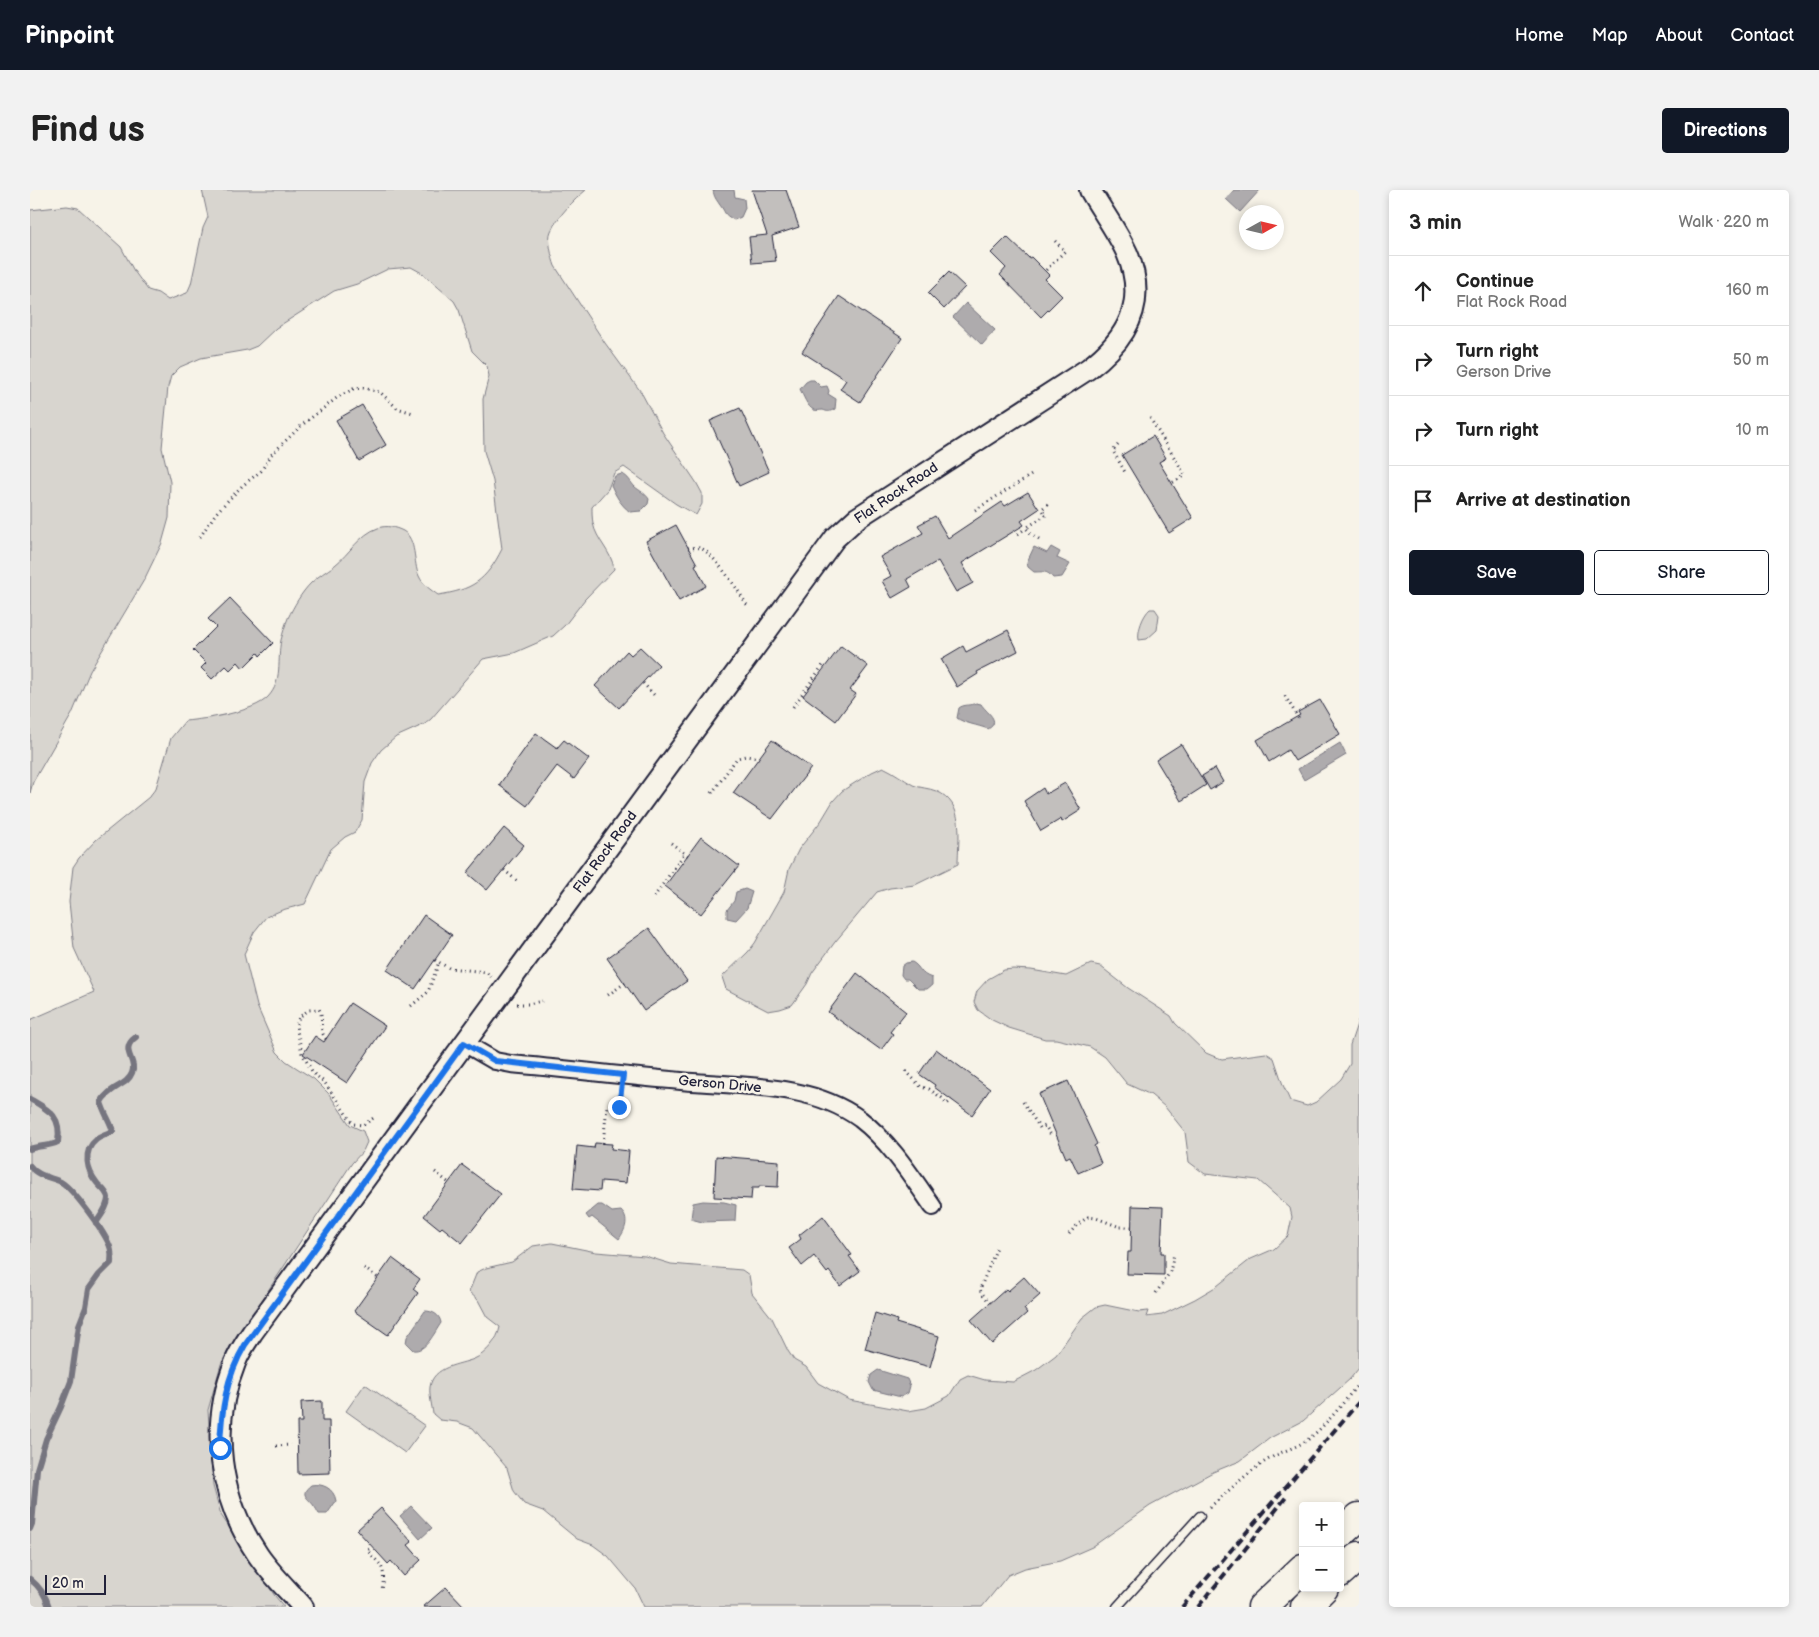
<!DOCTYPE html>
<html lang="en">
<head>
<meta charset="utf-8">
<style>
	:root { --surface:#fff; --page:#f2f2f2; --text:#222; --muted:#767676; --line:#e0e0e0; --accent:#111827 }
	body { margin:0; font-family:"Balsamiq Sans",sans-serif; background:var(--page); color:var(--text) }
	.controls { position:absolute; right:15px; bottom:15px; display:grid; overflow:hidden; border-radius:5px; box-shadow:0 2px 8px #0003 }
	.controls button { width:45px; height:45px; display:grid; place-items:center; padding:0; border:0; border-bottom:1px solid var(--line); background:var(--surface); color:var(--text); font:25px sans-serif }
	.compass { position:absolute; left:1209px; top:15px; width:45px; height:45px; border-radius:50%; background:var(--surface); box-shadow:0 2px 8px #0003; rotate:82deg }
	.scale { position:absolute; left:15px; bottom:12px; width:61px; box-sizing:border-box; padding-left:5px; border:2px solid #22223b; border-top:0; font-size:14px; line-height:18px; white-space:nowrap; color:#22223b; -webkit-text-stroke:4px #f7f3e8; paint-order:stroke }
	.stop { position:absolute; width:15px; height:15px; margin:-11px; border:4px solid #1a73e8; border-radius:50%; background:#fff }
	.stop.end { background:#1a73e8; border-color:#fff; box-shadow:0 1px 5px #0008 }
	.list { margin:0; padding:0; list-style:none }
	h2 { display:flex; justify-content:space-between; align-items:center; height:65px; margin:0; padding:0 20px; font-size:21px }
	h2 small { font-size:16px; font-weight:400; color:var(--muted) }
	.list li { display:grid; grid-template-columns:32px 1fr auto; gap:15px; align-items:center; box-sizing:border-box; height:70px; padding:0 20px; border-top:1px solid var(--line) }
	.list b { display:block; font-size:19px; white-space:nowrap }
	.list p { margin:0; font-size:16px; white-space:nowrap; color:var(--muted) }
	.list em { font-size:16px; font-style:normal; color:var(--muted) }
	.actions { display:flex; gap:10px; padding:15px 20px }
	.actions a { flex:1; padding:11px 0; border:1px solid var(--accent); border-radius:5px; text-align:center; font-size:18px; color:var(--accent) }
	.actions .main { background:var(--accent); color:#fff }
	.icon { flex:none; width:28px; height:28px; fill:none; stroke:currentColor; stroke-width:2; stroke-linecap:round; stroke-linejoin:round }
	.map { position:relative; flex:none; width:1329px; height:1417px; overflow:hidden; border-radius:5px }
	header { display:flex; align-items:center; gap:30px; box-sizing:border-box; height:70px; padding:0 25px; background:var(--accent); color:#fff }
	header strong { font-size:24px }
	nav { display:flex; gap:28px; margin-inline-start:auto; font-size:18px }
	.intro { display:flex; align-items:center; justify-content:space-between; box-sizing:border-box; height:120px; padding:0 30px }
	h1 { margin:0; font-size:35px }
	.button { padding:12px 22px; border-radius:5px; background:var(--accent); color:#fff; font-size:18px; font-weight:700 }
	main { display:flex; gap:30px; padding:0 30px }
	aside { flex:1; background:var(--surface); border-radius:5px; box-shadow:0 2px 8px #0003 }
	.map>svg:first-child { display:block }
</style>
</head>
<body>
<header>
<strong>Pinpoint</strong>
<nav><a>Home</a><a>Map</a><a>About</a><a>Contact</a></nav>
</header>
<div class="intro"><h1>Find us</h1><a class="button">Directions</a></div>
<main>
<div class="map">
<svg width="1329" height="1417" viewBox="0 0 1329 1417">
	<rect width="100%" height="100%" fill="#f7f3e8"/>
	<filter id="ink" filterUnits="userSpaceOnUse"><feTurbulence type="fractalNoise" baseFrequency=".02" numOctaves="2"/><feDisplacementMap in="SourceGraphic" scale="10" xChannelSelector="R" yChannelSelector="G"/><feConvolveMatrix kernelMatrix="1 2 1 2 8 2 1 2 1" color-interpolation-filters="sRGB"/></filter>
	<g filter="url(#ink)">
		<g fill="#d8d5cf" stroke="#7d7c85">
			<path d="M 172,0 L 556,0 C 544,10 527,27 521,41 C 517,49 522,68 525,76 L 575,153 L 611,202 L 633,243 L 666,292 L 672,303 L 672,314 L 666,325 L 646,314 L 594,277 L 584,283 L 578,299 L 562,317 C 562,322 562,328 563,333 C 566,350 582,362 584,379 L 555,409 L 535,435 L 523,446 L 484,463 L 453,469 L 401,529 L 395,534 L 366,547 L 351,560 L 342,573 L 335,592 L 332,630 L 325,642 L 315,647 L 301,659 L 275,714 L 252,720 L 236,727 L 224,742 L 214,764 L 227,816 L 247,862 L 256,871 L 284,889 L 299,904 L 320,935 L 333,941 L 337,952 L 333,961 L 322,973 L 197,1163 L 191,1174 L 178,1220 L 183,1296 L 191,1325 L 245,1406 L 254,1417 L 0,1417 L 0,830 L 64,802 L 44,758 L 39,712 L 43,677 L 49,668 L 66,650 L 119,607 L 126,598 L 141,548 L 155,531 C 176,529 224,522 238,507 C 253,491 247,470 251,450 C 253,443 255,435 258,428 C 264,416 271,403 281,393 C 288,386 297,381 305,375 C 319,364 330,344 348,338 C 356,335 365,337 373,341 C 387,349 383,373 389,386 C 393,395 401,400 408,405 C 442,400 456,391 472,359 L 463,291 L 454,261 L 453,209 L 459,186 L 457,176 L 442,161 L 429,120 L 424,111 L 392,83 L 381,77 L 358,79 L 327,94 L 304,101 L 246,138 L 227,156 L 217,160 L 171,168 L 150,177 L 141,186 L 138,197 L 132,258 L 140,292 L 139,328 L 132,353 L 114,390 L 60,481 L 42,524 L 3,592 L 0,603 L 0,20 L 37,16 L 48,18 L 91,57 L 104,81 L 118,100 L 128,103 L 138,110 L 157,103 L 161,94 L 173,38 L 178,27 Z"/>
			<path d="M 1120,419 L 1125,419 L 1129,425 L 1127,440 L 1117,449 L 1109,450 C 1107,441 1113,425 1120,419 Z"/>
			<path d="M 853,577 C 864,582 873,589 883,595 C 890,598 899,598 906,601 C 936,613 928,649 928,674 L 885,695 L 860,698 L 847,702 L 805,752 L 782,783 L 777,794 L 762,815 L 750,819 L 738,821 L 696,799 L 692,787 L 718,762 L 725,753 L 754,702 L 759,679 L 769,659 L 791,631 L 803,611 L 812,601 L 842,582 Z"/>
			<path d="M 1061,774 L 1070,776 L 1098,798 L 1141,826 L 1145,833 L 1176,863 L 1183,866 L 1192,869 L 1236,863 L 1244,868 L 1253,895 L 1260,911 L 1277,916 L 1286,912 L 1311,889 L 1320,874 L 1320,855 L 1329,828 L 1329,1178 L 1320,1189 L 1273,1231 L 1240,1248 L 1210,1271 L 1183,1282 L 1120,1316 L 1062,1357 L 1030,1371 L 995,1378 L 978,1385 L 952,1417 L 614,1417 L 605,1398 L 578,1366 L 563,1355 L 547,1349 L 513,1321 L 494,1314 L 484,1301 L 477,1278 L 443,1238 L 427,1232 L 410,1230 L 403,1224 C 402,1216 399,1205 400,1197 C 403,1176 429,1175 444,1169 C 456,1164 468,1149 470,1137 L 457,1127 L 448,1110 L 439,1102 L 447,1082 L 456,1078 L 482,1072 L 503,1056 L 522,1053 L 566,1062 L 615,1066 L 641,1074 L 712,1080 L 719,1085 L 722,1103 L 742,1128 L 758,1161 L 764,1170 L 776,1177 L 788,1193 L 819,1210 L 878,1221 L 896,1218 L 919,1206 L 930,1189 L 938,1185 L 955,1190 L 983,1192 L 1006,1180 L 1026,1165 L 1052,1128 L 1066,1117 L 1075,1115 L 1109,1122 L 1118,1121 L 1116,1127 L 1132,1125 L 1165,1109 L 1187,1096 L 1221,1069 L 1244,1059 L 1258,1046 L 1262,1027 L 1260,1018 L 1228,990 L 1175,984 L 1159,972 L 1155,942 L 1135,917 L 1121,905 L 1097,894 L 1075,867 L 1060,857 L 1026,849 L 1015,849 L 979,838 L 962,830 L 948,820 L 944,812 L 947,801 L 958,789 L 974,780 L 983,779 L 1001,780 L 1036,786 Z"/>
			<polygon points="335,1194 395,1236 375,1263 316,1221"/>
		</g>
		<g fill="#aeabad" stroke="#76747f">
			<path d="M 683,0 L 704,0 L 705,7 L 714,9 L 715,18 L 711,27 L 704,30 C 692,23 697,24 690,15 C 686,9 684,7 683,0 Z"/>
			<polygon points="1204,0 1230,0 1210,22 1196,9"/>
			<polygon points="936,113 965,140 952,155 923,127"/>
			<path d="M 780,190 L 784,190 L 791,197 L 797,196 L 799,201 L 798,204 L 806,209 L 805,219 C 799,222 798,222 793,220 C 790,220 787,221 784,220 C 777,217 773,205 770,199 L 776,192 Z"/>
			<path d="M 592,284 C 599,287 600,292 605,297 C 610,301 615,303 619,309 L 618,314 L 611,321 L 600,322 C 590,314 586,306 581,295 L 585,286 Z"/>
			<path d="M 1004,357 L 1017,363 L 1021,357 L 1030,362 L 1027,368 L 1040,374 L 1032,387 L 1023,388 C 1017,380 1013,382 1004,382 L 998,377 L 997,372 Z"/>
			<path d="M 946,513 L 951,514 C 956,522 972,531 958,539 C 948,535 933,533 927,528 L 929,518 C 934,514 940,516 946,513 Z"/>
			<polygon points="1310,553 1316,565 1274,590 1268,579"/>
			<polygon points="715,699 722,702 717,718 706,730 697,728 697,720 704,711 706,702"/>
			<path d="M 882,772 C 891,777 889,784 902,788 L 902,795 L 897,799 L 888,799 L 878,789 L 874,789 L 871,785 L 872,776 L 876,773 Z"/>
			<polygon points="673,1011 694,1012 706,1015 705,1031 672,1032 661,1029 663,1013"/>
			<path d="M 572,1015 L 582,1022 L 591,1021 C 600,1030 595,1040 589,1049 L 562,1027 L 559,1029 L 556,1025 L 568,1015 Z"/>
			<path d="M 395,1121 C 403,1121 410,1125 411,1133 C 404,1143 396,1162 383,1160 L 376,1153 L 377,1147 Z"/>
			<polygon points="848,1180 877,1189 880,1196 878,1203 871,1207 843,1200 839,1192 841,1185"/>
			<path d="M 281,1295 C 292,1293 304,1298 306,1311 L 297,1324 L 289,1324 C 287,1321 286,1318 284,1316 C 279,1308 268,1305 281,1295 Z"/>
			<polygon points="381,1316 402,1338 390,1349 370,1326"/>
		</g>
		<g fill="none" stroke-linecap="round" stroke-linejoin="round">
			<g stroke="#76747f" stroke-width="6">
				<path d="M 0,909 C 19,920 32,926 28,952 C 19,957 10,955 0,959"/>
				<path d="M 0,976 C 7,986 20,987 31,992 C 43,999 80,1048 81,1061 C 82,1065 81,1069 81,1073 L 69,1085 L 59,1099 L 56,1117 L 49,1135 L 41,1191 L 31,1217 L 16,1249 L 7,1279 L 2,1334 L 0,1339"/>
				<path d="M 66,1033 C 71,1025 78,1017 78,1008 C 77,1001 71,998 67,993 C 57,981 52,961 66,950 C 70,946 78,945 83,941 C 80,931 74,923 71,912 C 80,896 97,896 102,883 C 108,870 88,860 106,847"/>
				<path d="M 0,1389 C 10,1397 16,1405 19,1417"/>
			</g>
		</g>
		<g fill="#c2bfbd" stroke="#22223b">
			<polygon points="722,0 756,0 769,37 742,46 746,71 722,73 719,47 737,45"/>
			<polygon points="977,47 999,68 1001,67 1019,85 1015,89 1032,106 1011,127 970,85 976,78 961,63"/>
			<polygon points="919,82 935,97 914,119 898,103"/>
			<polygon points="809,106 872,148 830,212 810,199 816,190 772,162"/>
			<polygon points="332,215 356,255 329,271 306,230"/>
			<polygon points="710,218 739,282 709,296 680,231"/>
			<polygon points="1123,246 1136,268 1129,272 1163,328 1139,343 1092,265"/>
			<polygon points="998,302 1009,319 991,331 994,335 932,373 943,393 926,402 908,371 877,389 881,397 862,408 852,391 861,386 850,367 893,343 888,335 905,326 918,348 972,312 975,316"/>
			<polygon points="646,335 667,374 665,375 676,396 649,411 616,351"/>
			<polygon points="200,408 243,453 230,466 228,463 213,478 208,472 200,480 196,476 182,489 171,478 176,473 163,460 186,437 178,429"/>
			<polygon points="978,440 988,461 947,482 948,484 927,497 911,469 933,456 936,462"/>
			<polygon points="811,456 838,476 820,500 826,504 806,531 773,506"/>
			<polygon points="610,457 629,475 589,518 565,496 597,461 601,465"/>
			<polygon points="1290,510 1310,544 1265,571 1258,560 1239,572 1227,550 1270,525 1268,522"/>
			<polygon points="506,543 527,558 534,550 559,569 544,589 527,576 497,616 469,595"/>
			<polygon points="742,550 781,578 742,629 703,603"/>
			<polygon points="1151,554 1176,595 1151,611 1126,570"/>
			<polygon points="1185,578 1193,592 1180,600 1172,586"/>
			<polygon points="1035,593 1051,620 1032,632 1031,629 1011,641 994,611 1013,598 1016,604"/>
			<polygon points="474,638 494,655 457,700 437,683"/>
			<polygon points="671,647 709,676 671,724 635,696"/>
			<polygon points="394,725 422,745 385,799 357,780"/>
			<polygon points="619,738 657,791 614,821 577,768"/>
			<polygon points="827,783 876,822 860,842 863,844 851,860 798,822"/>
			<polygon points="320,813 355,836 317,893 273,864 285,846 294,852"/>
			<polygon points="906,859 960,899 942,925 904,897 905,895 889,884"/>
			<polygon points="1038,891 1067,954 1064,956 1071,973 1048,983 1040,966 1036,968 1009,904"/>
			<polygon points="565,953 582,954 581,959 599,961 596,993 571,991 570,1001 543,999 547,956 564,958"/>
			<polygon points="686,966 749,971 748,997 729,996 729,998 722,998 721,1009 684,1007"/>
			<polygon points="432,975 471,1004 432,1053 412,1037 410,1039 394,1026"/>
			<polygon points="1102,1016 1133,1017 1131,1063 1134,1063 1134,1085 1097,1084 1098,1062 1101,1062"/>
			<polygon points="793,1026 822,1065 819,1066 830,1081 810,1096 799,1081 797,1083 784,1066 772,1076 759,1058 771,1049 769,1045"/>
			<polygon points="362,1068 390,1089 383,1099 388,1103 358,1145 324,1121"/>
			<polygon points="994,1087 1010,1105 994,1119 997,1123 962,1154 941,1130 976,1099 978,1101"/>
			<polygon points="845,1123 867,1130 866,1133 909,1146 900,1177 835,1159"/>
			<polygon points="292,1211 292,1231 299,1231 300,1283 268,1284 267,1232 272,1232 271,1212"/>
			<polygon points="351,1318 382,1352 378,1355 391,1370 374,1386 361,1371 358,1374 327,1340"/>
			<polygon points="416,1397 435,1417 393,1417"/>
		</g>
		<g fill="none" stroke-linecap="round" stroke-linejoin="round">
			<defs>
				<polyline id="service" points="1087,1417 1170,1326"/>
				<path id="minor" d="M 434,853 L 465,871 L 481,874 C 538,879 594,886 651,891 C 711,897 779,892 830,929 C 860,952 882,987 903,1017"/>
				<path id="tertiary" d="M 273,1417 C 258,1400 241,1384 228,1365 C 189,1308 179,1237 205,1173 C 209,1162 216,1152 222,1143 L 805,348 L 827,328 L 1058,179 C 1098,149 1118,112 1097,63 C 1087,41 1072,21 1060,0"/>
				<g id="motorway">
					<polyline points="1310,1344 1329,1327"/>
					<polyline points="1310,1383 1329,1366"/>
					<polyline points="1232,1417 1273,1378"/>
					<polyline points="1275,1417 1294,1398"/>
				</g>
			</defs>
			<use href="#service" stroke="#22223b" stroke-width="11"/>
			<use href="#minor" stroke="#22223b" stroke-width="20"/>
			<use href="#tertiary" stroke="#22223b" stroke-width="24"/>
			<use href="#motorway" stroke="#22223b" stroke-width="31"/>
			<g stroke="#22223b" stroke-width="3" stroke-dasharray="1 4" stroke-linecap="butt">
				<polyline points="1016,80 1035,61 1023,49"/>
				<polyline points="1120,228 1155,285 1142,293"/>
				<polyline points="1088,255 1083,261 1095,282"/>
				<polyline points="945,320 1003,284"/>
				<polyline points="988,344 996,338"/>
				<polyline points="170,347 186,323 212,296 231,281 242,264 272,235 308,207 323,199 333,198 350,202 367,218 383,223"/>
				<polyline points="1009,349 1001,344 996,338 1016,325 1012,319 1019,313"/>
				<path d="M 658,358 C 662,358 667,357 670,358 C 682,361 712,405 718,417"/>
				<polyline points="613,493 626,507"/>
				<polyline points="1255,506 1270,531"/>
				<polyline points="763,517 793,475 795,476"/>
				<polyline points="682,603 707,568 716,566 729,568"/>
				<polyline points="641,653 658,666"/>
				<polyline points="474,680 487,691"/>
				<polyline points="624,707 654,664"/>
				<polyline points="405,770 419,778 456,782 461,787"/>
				<polyline points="578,805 595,793"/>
				<polyline points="487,814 498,814 512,811"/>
				<polyline points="381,816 398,802 409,772"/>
				<path d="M 296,849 C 287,837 295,830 289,819 L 279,820 L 269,827 L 266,836 L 272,863 L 283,883 L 295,893 L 323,934 L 333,935 L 345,927"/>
				<polyline points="876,881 891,897 899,899 912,908 917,914 922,910"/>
				<polyline points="993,912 1010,938 1015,936 1021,945"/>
				<polyline points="573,953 577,917 589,917 591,902"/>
				<polyline points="405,982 419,993"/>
				<polyline points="1039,1044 1047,1035 1058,1027 1066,1028 1090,1037 1101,1037"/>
				<polyline points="334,1078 348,1088"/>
				<polyline points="1126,1103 1140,1082 1144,1064"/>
				<polyline points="960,1113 951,1102 950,1099 967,1057"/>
				<polyline points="246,1256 261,1255"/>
				<path d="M 1180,1317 C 1201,1299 1222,1278 1246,1265 C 1258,1259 1270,1256 1280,1248 C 1299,1232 1314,1212 1329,1193"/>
				<path d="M 339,1359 L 337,1360 C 352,1377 356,1376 352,1400"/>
			</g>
			<use href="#service" stroke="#f7f3e8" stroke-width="8"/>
			<use href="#minor" stroke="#f7f3e8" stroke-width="16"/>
			<use href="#tertiary" stroke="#f7f3e8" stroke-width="20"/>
			<use href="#motorway" stroke="#f7f3e8" stroke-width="28"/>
			<g stroke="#22223b" stroke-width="4" stroke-dasharray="8 4" stroke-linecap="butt">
				<polyline points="1152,1417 1329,1212"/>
				<polyline points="1168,1417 1216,1358 1257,1306"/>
			</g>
		</g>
	</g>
	<g fill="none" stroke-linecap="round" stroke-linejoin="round" filter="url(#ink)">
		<path stroke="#1a73e8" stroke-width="6" d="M 190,1258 C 191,1221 196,1187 215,1155 L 434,853 L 465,871 L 593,885 L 589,917"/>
	</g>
	<g text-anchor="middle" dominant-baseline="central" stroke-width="5" stroke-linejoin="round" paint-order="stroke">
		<g font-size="14" fill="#22223b" stroke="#f7f3e8">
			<text transform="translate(866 303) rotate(-34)">Flat Rock Road</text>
			<text transform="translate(575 662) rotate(-54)">Flat Rock Road</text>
			<text transform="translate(690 894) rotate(5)">Gerson Drive</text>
		</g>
	</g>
</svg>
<div class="controls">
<button>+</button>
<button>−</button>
</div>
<svg class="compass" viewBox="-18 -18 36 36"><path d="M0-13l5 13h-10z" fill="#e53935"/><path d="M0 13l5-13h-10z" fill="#767676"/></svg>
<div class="scale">20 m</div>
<div class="stop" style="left:190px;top:1258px"></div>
<div class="stop end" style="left:589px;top:917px"></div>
</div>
<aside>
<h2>3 min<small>Walk · 220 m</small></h2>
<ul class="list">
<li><svg class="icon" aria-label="ahead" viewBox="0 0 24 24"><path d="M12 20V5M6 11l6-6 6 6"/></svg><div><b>Continue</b><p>Flat Rock Road</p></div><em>160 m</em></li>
<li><svg class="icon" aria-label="right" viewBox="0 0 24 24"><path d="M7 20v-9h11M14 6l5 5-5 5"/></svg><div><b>Turn right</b><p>Gerson Drive</p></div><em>50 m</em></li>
<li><svg class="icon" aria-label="right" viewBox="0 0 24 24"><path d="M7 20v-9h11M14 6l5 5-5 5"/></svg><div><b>Turn right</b></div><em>10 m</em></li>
<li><svg class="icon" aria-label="arrive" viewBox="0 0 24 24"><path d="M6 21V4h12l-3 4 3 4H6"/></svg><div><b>Arrive at destination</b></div></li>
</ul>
<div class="actions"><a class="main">Save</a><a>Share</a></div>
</aside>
</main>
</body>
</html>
